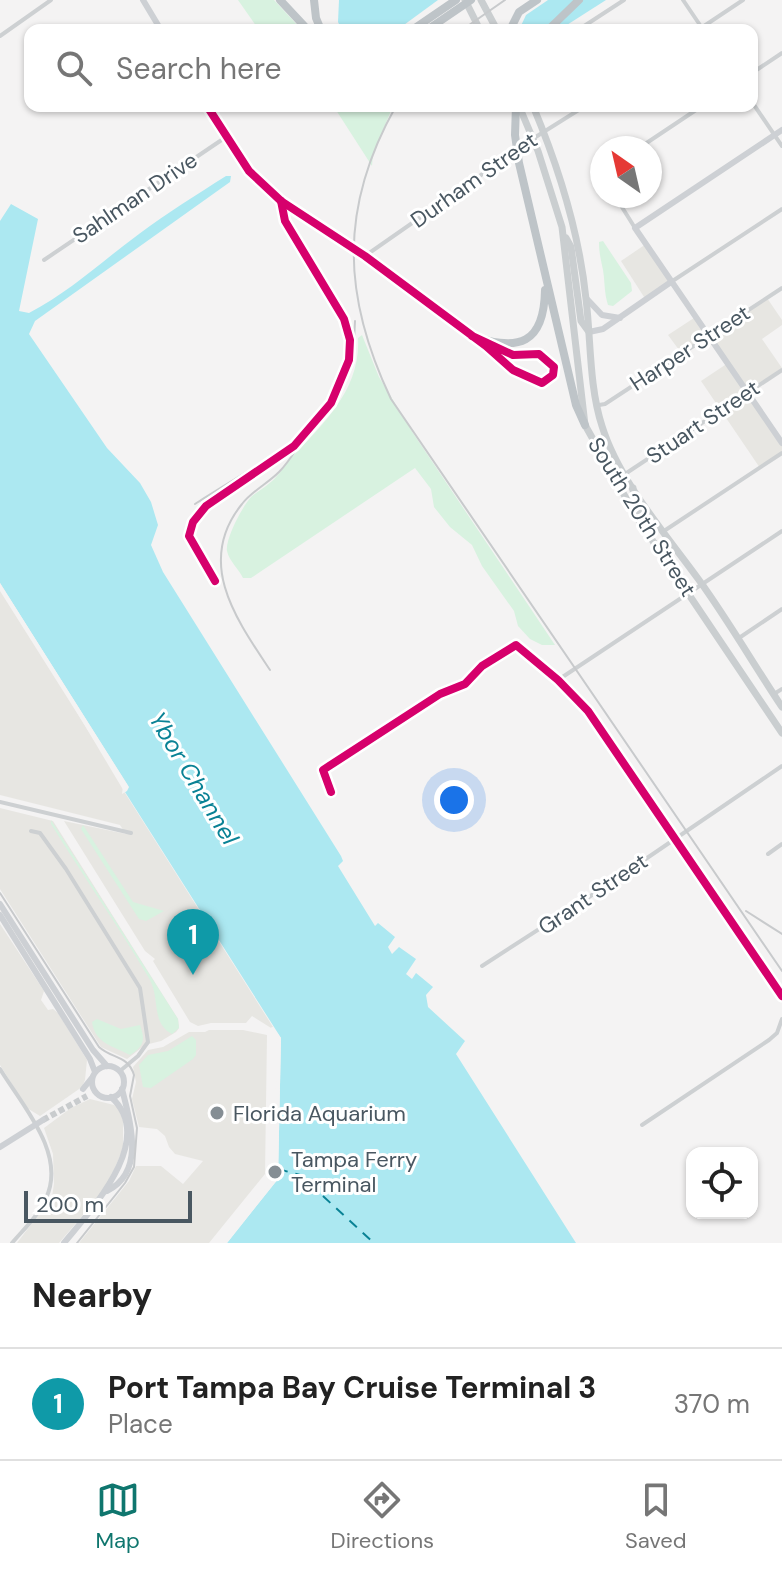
<!DOCTYPE html>
<html lang="en">
<head>
<meta charset="utf-8">
<style>
	:root { --surface:#fff; --page:#f2f2f2; --text:#222; --muted:#767676; --line:#e0e0e0; --accent:#0f766e }
	body { margin:0; font-family:"DM Sans",sans-serif; background:var(--page); color:var(--text) }
	.controls { position:absolute; right:24px; bottom:24px; display:grid; overflow:hidden; border-radius:16px; box-shadow:0 2px 6px #0004 }
	.controls button { width:72px; height:72px; display:grid; place-items:center; padding:0; border:0; border-bottom:2px solid var(--line); background:var(--surface); color:var(--text); font:40px sans-serif }
	.compass { position:absolute; left:590px; top:136px; width:72px; height:72px; border-radius:50%; background:var(--surface); box-shadow:0 2px 6px #0004; rotate:326deg }
	.scale { position:absolute; left:24px; bottom:20px; width:168px; box-sizing:border-box; padding-left:8px; border:4px solid #495761; border-top:0; font-size:22px; line-height:28px; white-space:nowrap; color:#495761; -webkit-text-stroke:6px #fff; paint-order:stroke }
	.you { position:absolute; left:454px; top:800px; width:28px; height:28px; margin:-20px; border:6px solid #fff; border-radius:50%; background:#1a73e8; box-shadow:0 0 0 12px #1a73e833 }
	.badge { display:grid; place-items:center; width:52px; height:52px; border-radius:50%; background:var(--accent); color:#fff; font-size:26px; font-weight:700 }
	.pin { position:absolute; translate:-50% -66px; filter:drop-shadow(0 2px 4px #0008) }
	.pin::after { content:''; position:absolute; top:42px; width:28px; height:24px; background:inherit; clip-path:polygon(0 0,100% 0,50% 100%) }
	.list { margin:0; padding:0; list-style:none }
	h2 { display:flex; justify-content:space-between; align-items:center; height:104px; margin:0; padding:0 32px; font-size:34px }
	h2 small { font-size:26px; font-weight:400; color:var(--muted) }
	.list li { display:grid; grid-template-columns:52px 1fr auto; gap:24px; align-items:center; box-sizing:border-box; height:112px; padding:0 32px; border-top:2px solid var(--line) }
	.list b { display:block; font-size:30px; white-space:nowrap }
	.list p { margin:0; font-size:26px; white-space:nowrap; color:var(--muted) }
	.list em { font-size:26px; font-style:normal; color:var(--muted) }
	.icon { flex:none; width:44px; height:44px; fill:none; stroke:currentColor; stroke-width:2; stroke-linecap:round; stroke-linejoin:round }
	.map { position:relative; flex:none; width:782px; height:1243px; overflow:hidden }
	.search { position:absolute; background:var(--surface); box-shadow:0 2px 6px #0004; left:24px; right:24px; top:24px; height:88px; display:flex; align-items:center; gap:20px; box-sizing:border-box; padding:0 28px; border-radius:16px; color:var(--muted); font-size:30px }
	.sheet { height:216px; background:var(--surface) }
	nav { display:flex; justify-content:space-around; align-items:center; box-sizing:border-box; height:112px; border-top:2px solid var(--line); background:var(--surface); font-size:22px; color:var(--muted) }
	nav a { display:grid; justify-items:center; gap:4px }
	nav .on { color:var(--accent) }
	.map>svg:first-child { display:block }
</style>
</head>
<body>
<div class="map">
<svg width="782" height="1243" viewBox="0 0 782 1243">
	<rect width="100%" height="100%" fill="#f4f3f3"/>
	<g fill="#e7e6e2">
		<polygon points="646,244 672,282 646,300 621,261"/>
		<polygon points="767,298 782,320 782,325 762,339 782,368 747,392 782,443 782,453 760,468 701,381 728,363 709,336 682,354 668,335 697,316 709,335"/>
		<polygon points="0,583 125,793 273,1027 271,1028 252,1016 246,1023 211,1023 198,1026 190,1022 153,961 155,959 145,951 64,821 126,834 120,825 0,795"/>
		<polygon points="0,808 53,821 178,1019 179,1028 176,1032 161,1041 145,1045 127,1059 101,1047 0,889"/>
		<polygon points="0,924 44,991 41,1000 48,1010 53,1009 58,1013 87,1060 85,1080 82,1087 40,1116 27,1108 0,1065"/>
		<polygon points="209,1030 243,1030 267,1035 265,1174 209,1243 79,1243 129,1181 136,1166 161,1166 183,1184 203,1161 175,1154 169,1147 165,1136 157,1129 139,1127 132,1099 136,1082 133,1067 148,1050 163,1047 189,1032 205,1032"/>
		<polygon points="90,1099 114,1105 118,1108 123,1120 123,1149 106,1188 59,1243 17,1243 52,1197 54,1184 53,1154 44,1128 71,1108"/>
	</g>
	<g fill="#d8f2e0">
		<polygon points="238,0 274,0 302,30 259,30"/>
		<polygon points="339,106 393,106 373,154 372,166 336,110"/>
		<path d="M 603,241 L 631,283 L 632,291 L 613,306 L 608,305 C 604,293 605,282 603,270 C 601,260 599,253 599,242 Z"/>
		<path d="M 362,335 L 379,377 L 413,433 L 555,645 L 542,645 L 530,639 L 518,626 L 514,611 L 482,566 L 472,545 L 450,527 L 434,507 L 431,489 L 415,468 L 251,578 L 243,578 C 239,569 229,561 227,551 C 225,539 243,505 252,496 C 260,490 269,485 276,477 C 282,471 286,464 291,458 C 323,424 361,389 358,338 Z"/>
		<path d="M 51,820 L 178,1019 L 179,1028 L 172,1034 C 151,1023 160,999 150,980 C 119,927 83,876 51,824 Z"/>
		<polygon points="83,825 133,902 164,911 146,921 139,919 81,829"/>
		<path d="M 97,1019 L 121,1029 L 140,1025 C 145,1039 145,1046 130,1055 C 114,1046 95,1044 92,1022 Z"/>
		<polygon points="192,1036 196,1040 196,1055 193,1059 151,1088 143,1087 139,1065 148,1055 168,1051"/>
	</g>
	<g fill="#ace8f1">
		<polygon points="339,0 438,0 397,30 342,30 338,22"/>
		<polygon points="548,0 606,0 559,30 519,30 526,15"/>
		<path d="M 226,176 L 231,176 L 230,182 L 35,321 L 29,334 L 107,448 L 140,483 L 151,502 L 158,525 L 151,545 L 163,572 L 341,856 L 343,861 L 338,866 L 375,926 L 378,923 L 395,937 L 388,947 L 392,954 L 399,947 L 416,959 L 406,974 L 412,979 L 416,973 L 433,987 L 426,995 L 428,1007 L 465,1041 L 456,1054 L 576,1243 L 227,1243 L 278,1179 L 281,1038 L 125,792 L 128,786 L 0,583 L 0,221 L 11,204 L 38,219 L 19,311 L 29,313 C 71,291 102,261 139,234 C 167,213 196,195 226,176 Z"/>
	</g>
	<g fill="#f4f3f3">
		<polygon points="0,583 129,787 127,791 122,794 123,786 0,591"/>
		<polygon points="273,1027 281,1038 278,1179 227,1243 223,1243 274,1177 277,1039 270,1028"/>
	</g>
	<g fill="none" stroke-linecap="round" stroke-linejoin="round">
		<polyline stroke="#098295" stroke-width="2" stroke-dasharray="10 8" stroke-linecap="butt" points="278,1169 300,1175 374,1243"/>
		<polyline stroke="#c9ccce" stroke-width="6" stroke-dasharray="6 3" stroke-linecap="butt" points="43,1120 87,1096"/>
		<g stroke="#cdd0d2" stroke-width="4">
			<polyline points="683,0 702,28"/>
			<polyline points="578,30 624,0"/>
			<polyline points="698,30 743,0"/>
			<polyline points="0,36 51,0"/>
			<polyline points="752,73 782,53"/>
			<polyline points="752,102 782,146"/>
			<polyline points="639,148 702,106"/>
			<polyline points="602,172 602,176"/>
			<polyline points="615,196 635,228"/>
			<polyline points="365,256 534,138 585,106"/>
			<polyline points="44,260 226,137"/>
			<polyline points="671,282 782,209"/>
			<polyline points="599,405 605,404 782,288"/>
			<polyline points="625,474 782,370"/>
			<polyline points="664,531 782,453"/>
			<polyline points="215,581 189,536 193,522 206,506 294,446 331,403 349,360 350,340 344,319 285,221 281,201"/>
			<polyline points="739,638 782,609"/>
			<polyline points="558,680 782,531"/>
			<polyline points="774,694 782,689"/>
			<polyline points="331,792 323,770 440,694 465,684 482,666 516,645 558,680 588,711 782,996"/>
			<polyline points="0,802 131,833"/>
			<polyline points="31,831 40,833 66,869 140,988 148,1042 138,1056 120,1071"/>
			<polyline points="768,854 782,844"/>
			<polyline points="482,966 606,886 782,766"/>
			<path d="M 0,1069 C 22,1105 67,1154 46,1198 C 39,1215 24,1229 12,1243"/>
			<polyline points="642,1125 769,1040 777,1033 782,1019"/>
		</g>
		<g stroke="#cdd0d4" stroke-width="6">
			<polyline points="143,0 161,30"/>
			<polyline points="207,106 249,171 281,201 365,256 486,346 513,370 542,383 553,375 554,367 539,354 513,355 486,342"/>
			<polyline points="782,130 635,228 782,443"/>
			<polyline points="587,299 602,315 620,318"/>
			<polyline points="589,332 603,329 671,282"/>
			<polyline points="0,904 93,1050 107,1066"/>
			<polyline points="0,915 90,1059 95,1072"/>
			<circle cx="108" cy="1082" r="16"/>
			<polyline points="83,1089 91,1079"/>
			<polyline points="0,1147 43,1120"/>
			<path d="M 107,1191 C 146,1172 130,1121 122,1089"/>
			<path d="M 64,1243 C 91,1210 158,1139 111,1097"/>
		</g>
		<g stroke="#caced0" stroke-width="7">
			<polyline points="465,0 480,30"/>
			<polyline points="481,0 497,30"/>
			<polyline points="519,106 538,151 562,227 585,425 636,516 782,733"/>
			<path d="M 533,106 C 559,168 579,231 586,299 C 591,340 589,386 602,426 C 619,481 665,533 699,580 C 728,620 754,665 782,707"/>
			<polyline points="566,238 571,247 581,321 589,332"/>
			<path d="M 633,488 C 632,502 646,511 642,525"/>
		</g>
		<g stroke="#bec4c8" stroke-width="8">
			<polyline points="280,0 308,30"/>
			<polyline points="314,0 316,18 321,30"/>
			<polyline points="412,30 456,0"/>
			<polyline points="427,30 471,0"/>
			<polyline points="510,30 519,12 537,0"/>
			<polyline points="548,30 579,0"/>
			<polyline points="516,106 515,135 519,163 576,405 585,425"/>
			<path d="M 472,336 C 519,352 544,344 545,290"/>
		</g>
		<path stroke="#c8cacc" stroke-width="2" d="M 0,893 L 99,1047 C 112,1059 128,1055 134,1075 L 130,1096 L 137,1128 L 134,1167 L 125,1183 L 77,1243"/>
		<g stroke="#c8cacc" stroke-width="2">
			<polyline points="462,30 505,0"/>
			<path d="M 396,106 C 339,207 342,296 391,399 L 782,971"/>
			<path d="M 195,504 C 233,479 313,436 336,400 C 352,376 354,349 355,321"/>
			<path d="M 270,670 C 236,619 195,562 242,504 C 252,491 267,484 279,472 C 289,462 296,449 304,438"/>
			<polyline points="746,911 782,934"/>
		</g>
		<defs>
			<g id="cycleway">
				<polyline points="207,106 249,171 281,201 365,256 486,346 513,370 542,383 553,375 554,367 539,354 513,355 472,336"/>
				<polyline points="215,581 189,536 193,522 206,506 294,446 331,403 349,360 350,340 344,319 285,221 281,201"/>
				<polyline points="331,792 323,770 440,694 465,684 482,666 516,645 558,680 588,711 782,996"/>
			</g>
		</defs>
		<use href="#cycleway" stroke="#fff" stroke-width="13"/>
		<use href="#cycleway" stroke="#d6006c" stroke-width="8"/>
	</g>
	<g fill="#858e94" stroke="#fff" stroke-width="3">
		<circle cx="217" cy="1113" r="8"/>
		<circle cx="275" cy="1172" r="8"/>
	</g>
	<g text-anchor="middle" dominant-baseline="central" stroke-width="6" stroke-linejoin="round" paint-order="stroke">
		<g font-size="22" fill="#495761" stroke="#fff">
			<text transform="translate(474 180) rotate(-35)">Durham Street</text>
			<text transform="translate(135 198) rotate(-34)">Sahlman Drive</text>
			<text transform="translate(690 348) rotate(-33)">Harper Street</text>
			<text transform="translate(703 422) rotate(-34)">Stuart Street</text>
			<text transform="translate(642 517) rotate(58)">South 20th Street</text>
			<text transform="translate(593 894) rotate(-34)">Grant Street</text>
		</g>
		<g font-size="22" fill="#495761" stroke="#fff" text-anchor="start">
			<text x="233" y="1113">Florida Aquarium</text>
			<text x="291" y="1159">Tampa Ferry<tspan x="291" dy="25">Terminal</tspan></text>
		</g>
		<g font-size="24" font-style="italic" fill="#098295" stroke="#fff">
			<text transform="translate(194 778) rotate(59)">Ybor Channel</text>
		</g>
	</g>
</svg>
<div class="controls">
<button><svg class="icon" aria-label="locate" viewBox="0 0 24 24"><circle cx="12" cy="12" r="6"/><path d="M12 2v4M12 18v4M2 12h4M18 12h4"/></svg></button>
</div>
<svg class="compass" viewBox="-18 -18 36 36"><path d="M0-13l5 13h-10z" fill="#e53935"/><path d="M0 13l5-13h-10z" fill="#767676"/></svg>
<div class="scale">200 m</div>
<div class="you"></div>
<div class="pin badge" style="left:193px;top:975px;background:#0f9aa8">1</div>
<div class="search"><svg class="icon" aria-label="search" viewBox="0 0 24 24"><circle cx="10" cy="10" r="6"/><path d="M15 15l6 6"/></svg>Search here</div>
</div>
<section class="sheet">
<h2>Nearby<small></small></h2>
<ul class="list">
<li><span class="badge" style="background:#0f9aa8">1</span><div><b>Port Tampa Bay Cruise Terminal 3</b><p>Place</p></div><em>370 m</em></li>
</ul>
</section>
<nav>
<a class="on"><svg class="icon" aria-label="map" viewBox="0 0 24 24"><path d="M3 6l6-2 6 2 6-2v14l-6 2-6-2-6 2zM9 4v14M15 6v14"/></svg>Map</a>
<a><svg class="icon" aria-label="directions" viewBox="0 0 24 24"><path d="M12 3l9 9-9 9-9-9zM9 14v-3h6M13 9l2 2-2 2"/></svg>Directions</a>
<a><svg class="icon" aria-label="saved" viewBox="0 0 24 24"><path d="M7 4h10v16l-5-4-5 4z"/></svg>Saved</a>
</nav>
</body>
</html>
